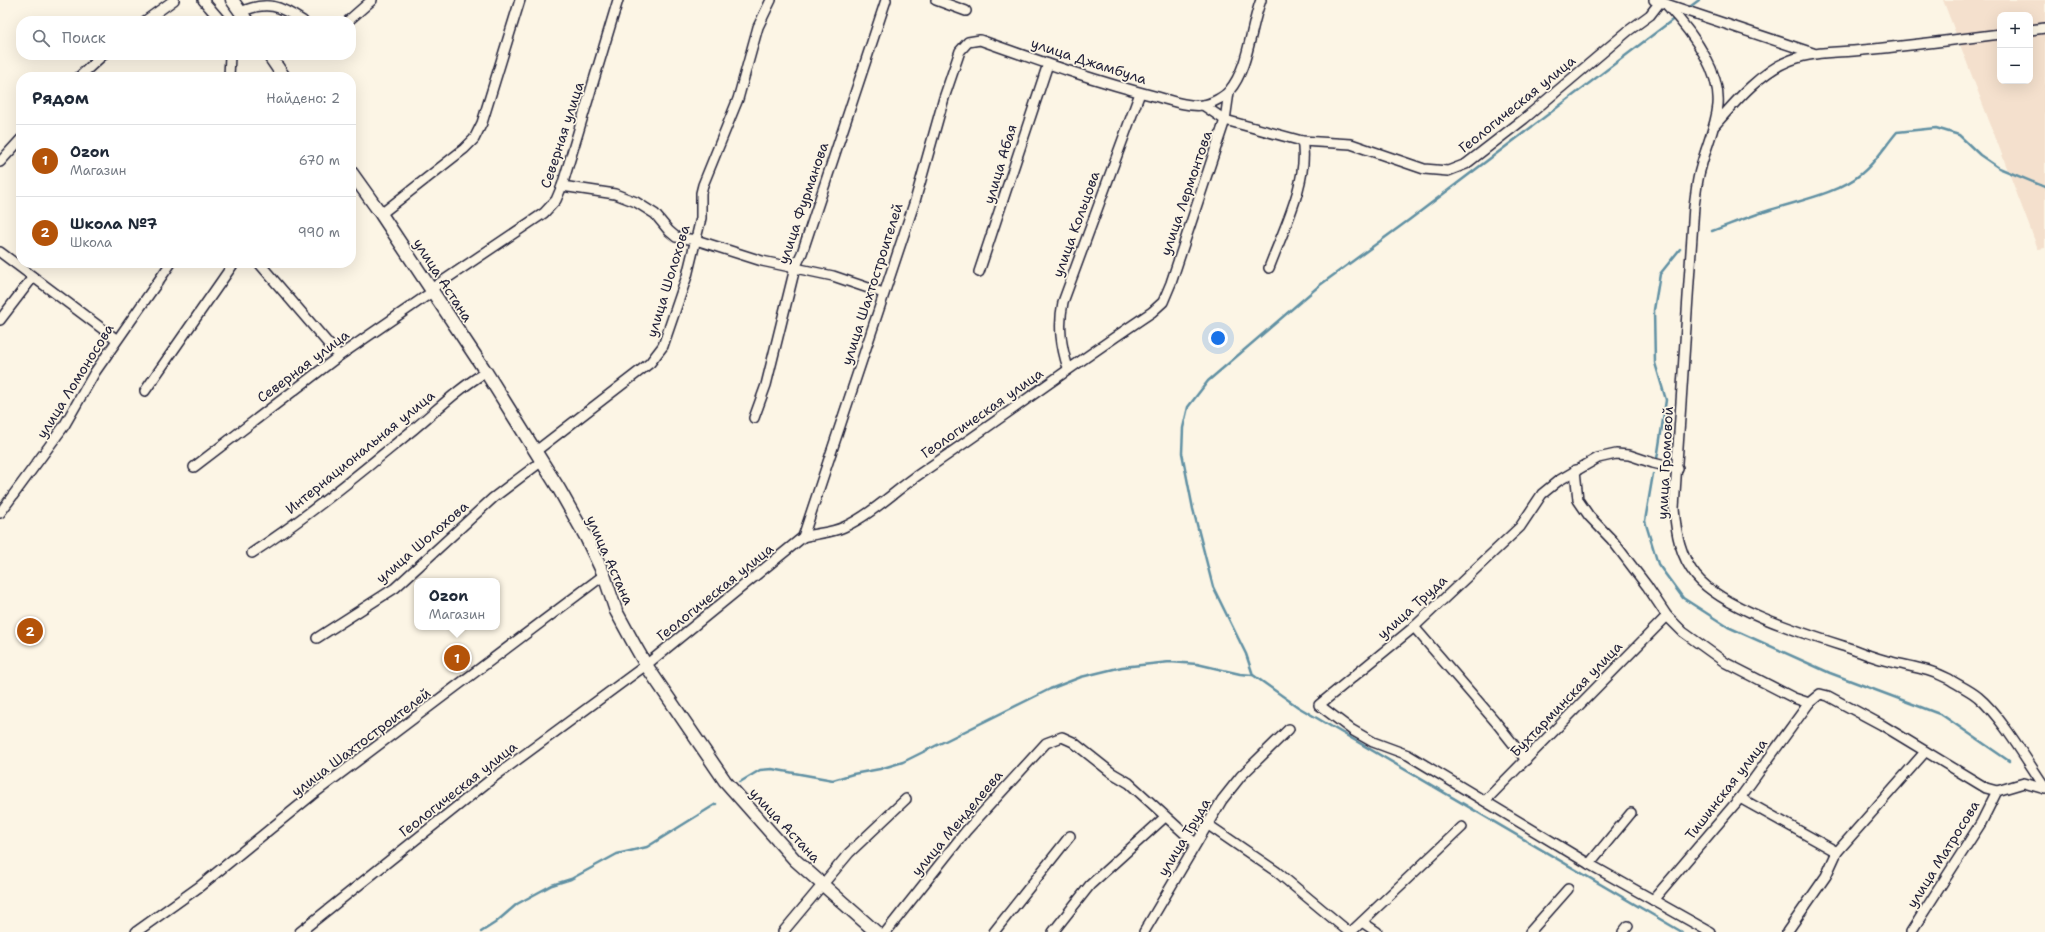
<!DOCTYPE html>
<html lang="ru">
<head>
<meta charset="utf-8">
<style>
	:root { --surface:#fff; --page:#f6f6f7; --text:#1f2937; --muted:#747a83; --line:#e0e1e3; --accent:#b45309 }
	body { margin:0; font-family:"Shantell Sans",sans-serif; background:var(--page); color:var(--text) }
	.controls { position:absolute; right:12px; top:12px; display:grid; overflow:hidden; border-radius:8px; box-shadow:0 4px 16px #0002 }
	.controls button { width:36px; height:36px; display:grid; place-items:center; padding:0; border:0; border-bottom:1px solid var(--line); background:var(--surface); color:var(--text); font:20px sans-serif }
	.you { position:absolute; left:1218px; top:338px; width:14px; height:14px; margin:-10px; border:3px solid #fff; border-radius:50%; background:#1a73e8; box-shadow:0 0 0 6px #1a73e833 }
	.badge { display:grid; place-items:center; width:26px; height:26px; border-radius:50%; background:var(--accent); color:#fff; font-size:13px; font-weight:700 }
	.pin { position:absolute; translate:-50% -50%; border:2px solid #fff; box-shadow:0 1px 4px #0006 }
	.popup { position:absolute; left:414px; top:578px; width:86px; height:52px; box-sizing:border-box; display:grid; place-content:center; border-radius:8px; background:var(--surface); filter:drop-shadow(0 1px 3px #0005); font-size:13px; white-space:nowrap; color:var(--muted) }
	.popup b { font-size:15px; color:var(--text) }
	.popup::after { content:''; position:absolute; left:50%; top:100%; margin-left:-8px; border:8px solid transparent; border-top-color:var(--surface) }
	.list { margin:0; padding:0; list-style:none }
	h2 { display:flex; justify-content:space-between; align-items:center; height:52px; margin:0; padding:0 16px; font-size:17px }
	h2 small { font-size:13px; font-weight:400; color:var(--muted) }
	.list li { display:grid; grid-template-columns:26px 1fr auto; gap:12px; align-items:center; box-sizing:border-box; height:72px; padding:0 16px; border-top:1px solid var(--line) }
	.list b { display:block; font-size:15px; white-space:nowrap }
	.list p { margin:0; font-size:13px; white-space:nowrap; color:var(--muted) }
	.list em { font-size:13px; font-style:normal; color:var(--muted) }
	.icon { flex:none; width:22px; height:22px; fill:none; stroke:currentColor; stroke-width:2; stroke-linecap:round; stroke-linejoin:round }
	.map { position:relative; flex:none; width:2045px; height:932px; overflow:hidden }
	.search { position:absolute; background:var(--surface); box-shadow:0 4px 16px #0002; left:16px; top:16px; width:340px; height:44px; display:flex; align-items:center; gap:10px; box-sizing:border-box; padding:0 14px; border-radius:16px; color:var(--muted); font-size:15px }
	.panel { position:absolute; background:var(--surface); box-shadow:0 4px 16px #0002; left:16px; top:72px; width:340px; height:196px; border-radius:16px }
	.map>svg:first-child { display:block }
</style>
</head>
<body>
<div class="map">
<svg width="2045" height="932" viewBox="0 0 2045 932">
	<rect width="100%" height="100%" fill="#fcf5e5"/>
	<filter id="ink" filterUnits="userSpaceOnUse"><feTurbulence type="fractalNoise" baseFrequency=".025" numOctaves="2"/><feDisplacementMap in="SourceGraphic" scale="8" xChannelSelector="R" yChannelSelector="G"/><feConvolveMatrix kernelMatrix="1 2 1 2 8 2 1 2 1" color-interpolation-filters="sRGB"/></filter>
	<g filter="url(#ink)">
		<path fill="#f4e0cd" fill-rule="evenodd" d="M 1943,0 L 2045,0 L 2045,248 L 2038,249 ZM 2000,15 L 2030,15 L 2030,81 L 2000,81 Z"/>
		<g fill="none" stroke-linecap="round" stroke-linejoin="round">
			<g stroke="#6090a3" stroke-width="2.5">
				<polyline points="1687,9 1699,0"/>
				<polyline points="1675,18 1409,220 1320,285 1208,381 1188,407 1183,428 1182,453 1193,509 1213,587 1246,654 1253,675 1298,707 1682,932"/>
				<path d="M 1712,231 C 1731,224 1750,216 1770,210 C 1798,201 1839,193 1861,174 C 1876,162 1885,146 1897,132 L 1936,128 L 1959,135 L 1980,155 L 1999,168 L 2045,187"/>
				<polyline points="1657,459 1666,400 1655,363 1654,310 1660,274 1680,249"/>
				<polyline points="1653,474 1645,521 1658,564 1683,598 1728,627 1830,673 1942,715 2009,761"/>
				<polyline points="740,782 760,770 772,769 833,780 853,774 880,769 903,762 1050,689 1081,677 1122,667 1170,662 1197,664 1240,674 1253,675"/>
				<polyline points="481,932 495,923 517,904 552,885 571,879 617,854 647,847 716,804"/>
			</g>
			<defs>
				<g id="minor">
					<polyline points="203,0 221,21"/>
					<polyline points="936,0 966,11"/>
					<polyline points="1654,0 1813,53"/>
					<path d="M 1666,4 C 1689,29 1721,69 1718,105 C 1716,127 1706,146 1701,167 C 1697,179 1696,193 1694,206 L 1674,508 C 1676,533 1680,556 1696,576 C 1723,609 1805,634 1846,647 C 1861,652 1876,659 1892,662 C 1912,667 1930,669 1949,679 C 1958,685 1970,690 1978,697 C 2001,716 2027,761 2045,787"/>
					<path d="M 241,12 C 267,0 280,6 303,21"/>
					<polyline points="145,21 174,0"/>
					<polyline points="348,21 372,0"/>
					<polyline points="2030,30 2045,28"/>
					<polyline points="79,77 103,55"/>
					<polyline points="229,77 230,55"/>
					<polyline points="1203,105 1225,120 1302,141 1351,144 1424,169 1448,171 1466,164 1524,119 1628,31 1650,15 1660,2"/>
					<path d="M 1715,125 C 1735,102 1761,71 1791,60 C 1814,51 1839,53 1863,50 C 1909,46 1954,40 2000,34"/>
					<polyline points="0,162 21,139"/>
					<polyline points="562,186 615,194 636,202 655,214 669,231 676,237 696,240 762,261 833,276 883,293"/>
					<polyline points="381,214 464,149 474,139 482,123 520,0"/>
					<polyline points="0,252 116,339"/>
					<polyline points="259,263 339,356"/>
					<path d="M 1269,268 C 1282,233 1310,178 1302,141"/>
					<polyline points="979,272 1048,64"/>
					<polyline points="431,289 544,213 556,200 562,186 618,0"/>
					<polyline points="0,320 33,277"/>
					<path d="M 1068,368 C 1061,346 1058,326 1063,302 L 1140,93"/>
					<polyline points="145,391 234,263"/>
					<polyline points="754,418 766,385 795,268 802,253 886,0"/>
					<polyline points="536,451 650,363 663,346 687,276 701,218 701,193 703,185 738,99 758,27 771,0"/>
					<polyline points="194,467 339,356 432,292"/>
					<polyline points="1678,469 1653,463 1629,455 1616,454 1598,458 1558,481 1542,494 1520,527 1414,627 1319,705 1352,730 1373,742 1408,755 1589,864 1710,932"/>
					<polyline points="1575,470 1578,500 1589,516 1612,540 1647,586 1667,616 1683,632 1726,663 1794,698 1809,703"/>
					<polyline points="0,513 64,426 95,372 171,263"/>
					<path d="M 803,537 L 915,201 L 944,98 L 960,51 L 968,42 L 980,40 C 1039,61 1098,82 1158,97 C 1172,101 1189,107 1203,105 C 1211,104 1224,97 1229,91 C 1249,68 1250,28 1261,0"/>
					<path d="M 252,553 C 309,516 361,472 414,429 C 438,409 459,388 486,372"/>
					<polyline points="1414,627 1495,721 1526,760"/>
					<polyline points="317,638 395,588 493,498 542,461"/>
					<polyline points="1740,798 1837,852"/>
					<polyline points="1485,801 1667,616"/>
					<polyline points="1207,824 1277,872 1349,932"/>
					<polyline points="1589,864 1631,813"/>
					<polyline points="1653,900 1740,798 1809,703 1820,694 1828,696 1882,725 1986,788 1997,791 2024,783 2045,789"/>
					<polyline points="1362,922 1377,932"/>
					<polyline points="136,932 199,887 312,795 604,575"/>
					<path d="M 300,932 L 494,777 L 646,665 L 803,537 C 817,533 831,533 844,527 C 872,514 896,490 921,473 C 999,420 1074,364 1152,312 L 1163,302 L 1171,283 L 1225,120 L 1229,92"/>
					<polyline points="783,932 849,853 906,799"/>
					<polyline points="886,932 966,831 1046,743 1062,737 1073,742 1112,773 1129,783 1195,843"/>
					<polyline points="994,932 1070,836"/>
					<polyline points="1053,932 1090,885 1165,817"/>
					<polyline points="1144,932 1222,800 1241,776 1289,729"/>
					<polyline points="1351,932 1462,827"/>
					<polyline points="1530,932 1568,889"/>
					<polyline points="1623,932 1628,926"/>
					<polyline points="1787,932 1826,876 1837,852 1925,752"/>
					<polyline points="1911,932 1981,823 1997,791"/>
				</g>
				<g id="tertiary">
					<polyline points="232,0 247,21"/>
					<polyline points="269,55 284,77"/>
					<polyline points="351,172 381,214 486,372 559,489 586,537 604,575 616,611 634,644 646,665 725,781 795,860 876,932"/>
				</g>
			</defs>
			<use href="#minor" stroke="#22223b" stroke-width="12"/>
			<use href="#tertiary" stroke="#22223b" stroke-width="15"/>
			<use href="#minor" stroke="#fcf5e5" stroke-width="9"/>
			<use href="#tertiary" stroke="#fcf5e5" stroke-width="12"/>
		</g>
	</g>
	<g text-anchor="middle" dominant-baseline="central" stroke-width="3.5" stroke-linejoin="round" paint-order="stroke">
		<g font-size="14" fill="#22223b" stroke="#fcf5e5">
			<text transform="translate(1089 61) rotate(18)">улица Джамбула</text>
			<text transform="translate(1517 104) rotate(-39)">Геологическая улица</text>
			<text transform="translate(562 135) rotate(-72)">Северная улица</text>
			<text transform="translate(1000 164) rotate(-73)">улица Абая</text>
			<text transform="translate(1186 193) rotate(-71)">улица Лермонтова</text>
			<text transform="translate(803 203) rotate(-71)">улица Фурманова</text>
			<text transform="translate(1076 224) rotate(-70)">улица Кольцова</text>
			<text transform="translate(443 280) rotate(57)">улица Астана</text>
			<text transform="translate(668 281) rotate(-73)">улица Шолохова</text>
			<text transform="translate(872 284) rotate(-72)">улица Шахтостроителей</text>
			<text transform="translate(303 366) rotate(-37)">Северная улица</text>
			<text transform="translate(75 381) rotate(-58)">улица Ломоносова</text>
			<text transform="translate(982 413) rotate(-35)">Геологическая улица</text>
			<text transform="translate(360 452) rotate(-39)">Интернациональная улица</text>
			<text transform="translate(1665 463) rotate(-87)">улица Громовой</text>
			<text transform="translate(422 542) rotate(-41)">улица Шолохова</text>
			<text transform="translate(610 560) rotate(66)">улица Астана</text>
			<text transform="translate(715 592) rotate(-39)">Геологическая улица</text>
			<text transform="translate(1412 607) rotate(-42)">улица Труда</text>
			<text transform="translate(1566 699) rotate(-46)">Бухтарминская улица</text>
			<text transform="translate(361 742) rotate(-37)">улица Шахтостроителей</text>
			<text transform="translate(458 789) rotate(-38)">Геологическая улица</text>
			<text transform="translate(1726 789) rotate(-52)">Тишинская улица</text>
			<text transform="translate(957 823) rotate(-50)">улица Менделеева</text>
			<text transform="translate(785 825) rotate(47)">улица Астана</text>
			<text transform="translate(1184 837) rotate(-59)">улица Труда</text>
			<text transform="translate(1943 854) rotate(-58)">улица Матросова</text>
		</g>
	</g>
</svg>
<div class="controls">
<button>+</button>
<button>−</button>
</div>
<div class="you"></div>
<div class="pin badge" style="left:457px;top:658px">1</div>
<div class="popup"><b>Ozon</b>Магазин</div>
<div class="pin badge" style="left:30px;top:631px">2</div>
<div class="search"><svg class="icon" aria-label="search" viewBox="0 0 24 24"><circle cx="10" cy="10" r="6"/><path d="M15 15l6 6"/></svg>Поиск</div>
<section class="panel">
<h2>Рядом<small>Найдено: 2</small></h2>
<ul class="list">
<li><span class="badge">1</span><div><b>Ozon</b><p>Магазин</p></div><em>670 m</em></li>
<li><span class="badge">2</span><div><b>Школа №7</b><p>Школа</p></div><em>990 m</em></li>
</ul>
</section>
</div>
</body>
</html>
